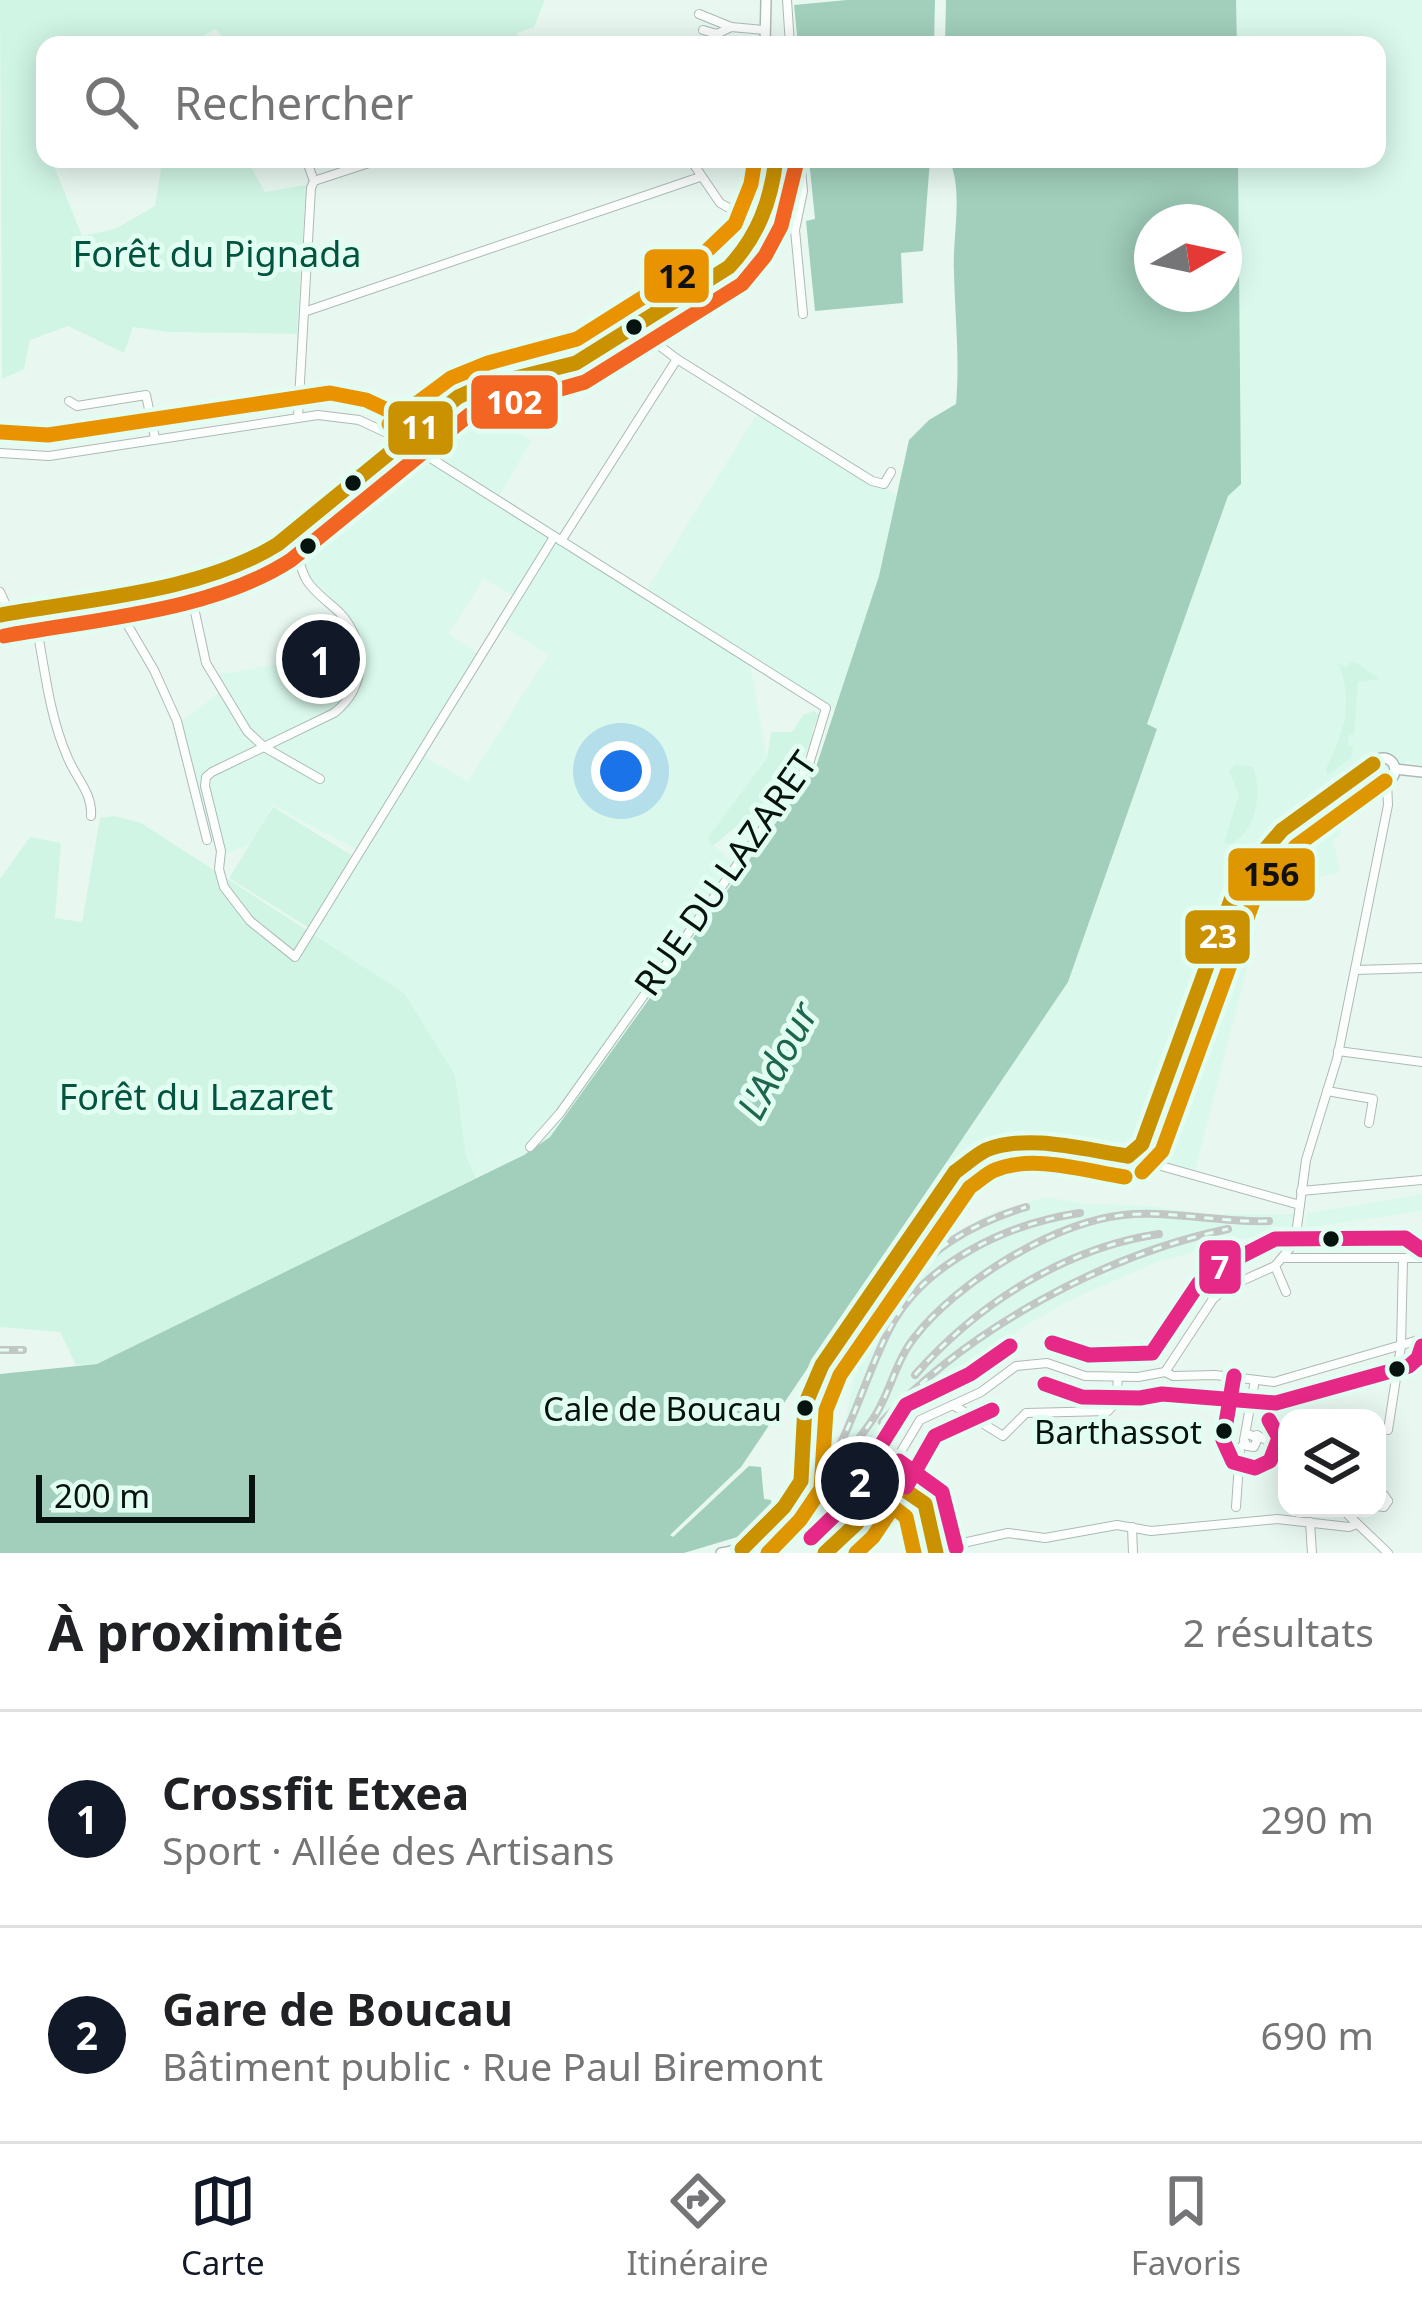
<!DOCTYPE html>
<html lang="fr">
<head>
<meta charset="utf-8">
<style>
	:root { --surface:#fff; --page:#f2f2f2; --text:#202124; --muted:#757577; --line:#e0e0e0; --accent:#111827 }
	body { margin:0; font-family:"Noto Sans",sans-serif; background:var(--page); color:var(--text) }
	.controls { position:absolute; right:36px; bottom:36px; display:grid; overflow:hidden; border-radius:24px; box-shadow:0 6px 30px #0003 }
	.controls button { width:108px; height:108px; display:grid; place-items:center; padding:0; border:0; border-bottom:3px solid var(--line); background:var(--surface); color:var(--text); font:60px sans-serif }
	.compass { position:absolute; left:1134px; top:204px; width:108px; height:108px; border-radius:50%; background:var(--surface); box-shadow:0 6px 30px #0003; rotate:81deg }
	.scale { position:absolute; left:36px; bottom:30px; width:219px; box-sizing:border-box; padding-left:12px; border:6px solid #07130e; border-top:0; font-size:33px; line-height:42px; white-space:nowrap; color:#07130e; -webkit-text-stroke:9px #e2fef2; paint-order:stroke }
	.you { position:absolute; left:621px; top:771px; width:42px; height:42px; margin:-30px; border:9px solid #fff; border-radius:50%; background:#1a73e8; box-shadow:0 0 0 18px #1a73e833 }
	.badge { display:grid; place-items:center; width:78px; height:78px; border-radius:50%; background:var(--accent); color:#fff; font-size:39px; font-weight:700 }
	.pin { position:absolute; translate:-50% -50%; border:6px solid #fff; box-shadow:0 3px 12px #0006 }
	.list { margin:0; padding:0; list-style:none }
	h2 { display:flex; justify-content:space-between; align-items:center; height:156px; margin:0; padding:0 48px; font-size:51px }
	h2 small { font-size:39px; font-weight:400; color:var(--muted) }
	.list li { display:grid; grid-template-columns:78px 1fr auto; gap:36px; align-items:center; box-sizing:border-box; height:216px; padding:0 48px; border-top:3px solid var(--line) }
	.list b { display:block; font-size:45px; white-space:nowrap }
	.list p { margin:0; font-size:39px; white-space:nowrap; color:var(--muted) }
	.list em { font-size:39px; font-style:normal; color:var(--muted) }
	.icon { flex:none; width:66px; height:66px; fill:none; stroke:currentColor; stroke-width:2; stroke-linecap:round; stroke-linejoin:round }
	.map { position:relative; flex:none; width:1422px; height:1553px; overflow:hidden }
	.search { position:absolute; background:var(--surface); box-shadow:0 6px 30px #0003; left:36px; right:36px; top:36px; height:132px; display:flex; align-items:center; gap:30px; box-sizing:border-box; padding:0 42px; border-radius:24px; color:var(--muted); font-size:45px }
	.sheet { height:588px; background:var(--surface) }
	nav { display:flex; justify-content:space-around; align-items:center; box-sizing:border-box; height:168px; border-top:3px solid var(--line); background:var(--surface); font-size:33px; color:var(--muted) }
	nav a { display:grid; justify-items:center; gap:6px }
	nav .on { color:var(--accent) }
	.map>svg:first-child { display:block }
</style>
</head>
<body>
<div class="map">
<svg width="1422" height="1553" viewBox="0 0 1422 1553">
	<rect width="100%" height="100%" fill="#e8f8f1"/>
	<g fill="#daf9ec" fill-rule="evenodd">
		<polygon points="1236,0 1422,0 1422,765 1407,761 1385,784 1347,789 1340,837 1333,839 1340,872 1267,890 1195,1171 1033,1134 1003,1139 977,1149 961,1161 909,1232 910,1217 1068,982 1157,730 1146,725 1228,496 1241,484 1237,159 1377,159 1377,45 1237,45"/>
		<path d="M 475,402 L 531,441 L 500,495 L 647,589 L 760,409 L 897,496 L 879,576 L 835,710 L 749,658 L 767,758 L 708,841 L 742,869 L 550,1137 L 539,1147 L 476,1178 L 466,1156 L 455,1075 L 312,934 L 357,850 L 272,805 L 254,844 L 217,856 L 180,722 L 222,691 L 216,675 L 284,663 L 334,613 L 284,546 L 359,480 ZM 483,579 L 520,599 L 504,627 L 548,655 L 468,781 L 425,757 L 485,658 L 449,634 Z"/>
		<polygon points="1422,1194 1422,1211 1306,1228 1307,1213"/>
		<polygon points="1047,1197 1087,1204 1140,1205 1209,1214 1295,1214 1293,1230 1237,1240 1152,1264 1066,1302 1024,1327 952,1381 890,1438 864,1467 873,1476 856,1495 846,1487 784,1553 757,1553 817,1478 843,1431 870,1301 893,1268 991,1213"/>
	</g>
	<g fill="#d0f5e5">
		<polygon points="0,0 545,0 534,27 517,33 520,45 231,45 215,29 189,45 45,45 45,159 55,159 54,166 82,236 115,229 155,206 161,169 155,159 246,159 265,192 306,185 297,334 169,332 133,327 124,353 68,326 30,340 24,369 2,379"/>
		<path d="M 1350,662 L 1358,663 L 1379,679 L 1358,682 L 1354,735 L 1349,735 L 1348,745 L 1353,747 L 1351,758 L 1327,775 L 1326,769 C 1343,733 1355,702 1338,663 L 1347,668 Z"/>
		<path d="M 814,711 L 819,715 L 812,731 L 814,738 C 796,766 784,803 753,822 L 765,808 L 765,802 L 713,846 L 708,841 L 710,835 L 767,758 L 771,732 L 792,732 L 803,715 Z"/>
		<path d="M 1235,764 L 1253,767 C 1263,792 1256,833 1230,844 L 1224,843 L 1239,794 L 1229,771 Z"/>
		<polygon points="273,807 353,856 309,928 229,878"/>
		<polygon points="115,816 141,823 404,993 455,1075 466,1156 476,1178 140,1345 97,1364 76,1365 60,1332 0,1327 0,879 30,837 61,843 55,918 82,922 100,818"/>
	</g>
	<g fill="#a1cfbc" fill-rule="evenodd">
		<polygon points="847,0 935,0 934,45 798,45 794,5"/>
		<polygon points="946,0 1236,0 1237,45 945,45"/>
		<polygon points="809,159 930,159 923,251 901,253 903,303 815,311 806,221 815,219"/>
		<path d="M 949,159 L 1238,159 L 1241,484 L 1228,496 L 1147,724 L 1157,729 L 1068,982 L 741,1467 L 670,1535 L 673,1537 L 749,1466 L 761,1467 L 764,1499 L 771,1500 L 772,1508 L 744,1535 L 684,1553 L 0,1553 L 0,1374 L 97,1364 L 524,1155 L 550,1137 L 816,767 L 879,576 L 909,440 L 929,420 L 956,404 C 960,359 955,317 954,272 C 952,236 964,192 949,159 ZM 1152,222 L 1224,222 L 1224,294 L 1152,294 Z"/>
	</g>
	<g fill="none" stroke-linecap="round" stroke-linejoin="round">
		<defs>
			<g id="minor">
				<polyline points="787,0 790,45"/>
				<polyline points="699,14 731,27"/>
				<polyline points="703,30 717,34 731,27 765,30"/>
				<polyline points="306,159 314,181"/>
				<polyline points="690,159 720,203 759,225"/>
				<polyline points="800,159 803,191 795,230 803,314"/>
				<polyline points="304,312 700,177"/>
				<polyline points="636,328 677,359 872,481 884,484 891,472"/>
				<polyline points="69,401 77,406 146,395 155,438"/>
				<polyline points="298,417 311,188 314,181 381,159"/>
				<polyline points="0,453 49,456 318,415 359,420 402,440 826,708 809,764 560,1113 530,1147"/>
				<path d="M 288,536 C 300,553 298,564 306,579 C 313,592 330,603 340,613 C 368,644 367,687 334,713 L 212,772 L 206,777 L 205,786 L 221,851 L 219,869 L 224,887 L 250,921 L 295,957 L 554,537"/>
				<polyline points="561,541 677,359"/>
				<polyline points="188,580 206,663 247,731 264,747 320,779"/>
				<polyline points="0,592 10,614"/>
				<polyline points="110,595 154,670 177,721 207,840"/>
				<path d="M 33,609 C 44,658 47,710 67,756 C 75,777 93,793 91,816"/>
				<polyline points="1355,970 1422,968"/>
				<polyline points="1338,1051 1422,1062"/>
				<polyline points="1327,1091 1373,1099 1369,1123"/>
				<polyline points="1129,1157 1300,1205"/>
				<polyline points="1301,1191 1422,1180"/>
				<polyline points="1286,1258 1422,1258"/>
				<polyline points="1275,1266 1286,1292"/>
				<polyline points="1165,1372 1173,1376 1215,1375 1274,1382 1422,1339"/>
				<polyline points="953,1405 1003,1436 1026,1413 1108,1411 1116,1402 1118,1377"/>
				<polyline points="1388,1430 1401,1346 1403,1259"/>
				<polyline points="1248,1434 1258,1438 1254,1447 1247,1446 1244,1440 1255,1380"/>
				<polyline points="1257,1435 1287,1452"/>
				<polyline points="887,1478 925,1504 936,1551"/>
				<polyline points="1377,1495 1384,1495 1388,1501"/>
				<polyline points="1377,1506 1384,1507 1388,1501"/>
				<polyline points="1236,1507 1240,1448 1245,1443"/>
				<polyline points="1341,1508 1388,1553"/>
				<path d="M 863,1515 C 882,1523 911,1521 928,1509"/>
				<polyline points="1310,1522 1312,1553"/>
				<polyline points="852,1527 860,1553"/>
				<polyline points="1132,1527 1133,1553"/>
				<polyline points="936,1549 1008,1533 1045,1538 1117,1525 1151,1531 1277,1519 1349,1527 1357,1524"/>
				<polyline points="825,1553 863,1515 920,1420 981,1392 1016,1366 1047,1363 1085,1376 1138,1377 1165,1372 1213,1299 1226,1288 1275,1266 1295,1242 1306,1160 1337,1059 1388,805 1387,782"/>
			</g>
			<g id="major">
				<polyline points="765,45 766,0"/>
				<path d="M 0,615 L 188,580 L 251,561 L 278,544 L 458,397 L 480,387 L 576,363 L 729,267 C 758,239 773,199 776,159"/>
				<circle cx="1383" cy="770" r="12"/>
				<polyline points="1395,769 1422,772"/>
				<path d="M 721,1553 C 744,1550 752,1539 768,1523 C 828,1465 786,1444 813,1383 L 955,1172 C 1005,1128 1069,1147 1128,1156 L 1140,1148 L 1238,881 C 1270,829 1323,798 1373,764"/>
			</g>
		</defs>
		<use href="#minor" stroke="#adbab4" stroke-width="10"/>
		<use href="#major" stroke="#adbab4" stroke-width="12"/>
		<use href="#minor" stroke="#fcfefd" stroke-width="8"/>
		<use href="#major" stroke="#fcfefd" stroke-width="9"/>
		<defs>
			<g id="rail">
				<path d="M 890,1299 C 926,1251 970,1224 1026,1207"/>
				<polyline points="0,1350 23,1350"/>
				<path d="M 915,1375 C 977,1304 1065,1248 1159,1234"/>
				<path d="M 882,1422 C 967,1329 1106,1254 1228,1229"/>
				<path d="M 839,1447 C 858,1408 870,1367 890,1328 C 924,1262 1010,1223 1080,1213"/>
				<path d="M 762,1553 C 798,1509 840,1467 873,1419 C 890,1394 895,1362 914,1338 C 957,1282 1053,1223 1123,1215 C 1171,1210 1221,1223 1269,1221"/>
			</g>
		</defs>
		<use href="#rail" stroke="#c2c7c5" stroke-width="8"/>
		<use href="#rail" stroke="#e2fef2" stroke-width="3" stroke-dasharray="9" stroke-linecap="butt"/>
		<defs>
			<g id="bus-1">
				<polyline points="1128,1156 1142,1144 1238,881 1282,830 1373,764"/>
				<path d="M 742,1549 L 784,1507 L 801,1481 L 805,1405 L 822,1365 L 955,1172 C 965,1165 976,1155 986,1150 C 1028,1133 1085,1150 1128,1156"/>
				<polyline points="825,1553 857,1523 887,1478 925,1504 936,1553"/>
			</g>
			<g id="bus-2">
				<polyline points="1142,1172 1162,1151 1257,891 1296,846 1385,781"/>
				<path d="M 768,1553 L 800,1520 L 821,1489 L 826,1410 L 840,1375 L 970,1187 C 978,1182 987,1173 995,1170 C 1033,1154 1086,1171 1125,1177"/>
				<polyline points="856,1553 873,1537 893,1507 906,1517 914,1553"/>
			</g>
			<path id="bus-3" d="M 0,615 C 88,599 202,592 278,544 L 458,397 L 480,387 L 576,363 L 729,267 C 758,236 771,201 776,159"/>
			<path id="bus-4" d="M 4,636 C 95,619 213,611 291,560 L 469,415 L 585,382 L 742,284 L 765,256 L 781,226 L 797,161"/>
			<g id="bus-5">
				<polyline points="389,424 451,378 488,363 577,339 688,269 735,224 751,184 755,159"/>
				<polyline points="1,432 48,435 330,393 366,400 411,421"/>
			</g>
			<g id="bus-6">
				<polyline points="1052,1343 1089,1355 1152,1353 1199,1283 1216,1269 1275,1239 1405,1238 1422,1250"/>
				<polyline points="1234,1376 1223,1440 1233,1462 1255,1468 1270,1461 1279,1438 1269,1420"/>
				<polyline points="1045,1384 1082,1397 1140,1398 1162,1394 1276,1403 1409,1366 1418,1358 1422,1346"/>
				<polyline points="899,1461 942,1492 956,1548"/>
				<polyline points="906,1487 935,1436 992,1410"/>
				<polyline points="811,1538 841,1509 906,1405 970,1374 1010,1346"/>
			</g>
		</defs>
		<use href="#bus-1" stroke="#e2fef2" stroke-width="24"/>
		<use href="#bus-2" stroke="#e2fef2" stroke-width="24"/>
		<use href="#bus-3" stroke="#e2fef2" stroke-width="24"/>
		<use href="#bus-4" stroke="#e2fef2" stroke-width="24"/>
		<use href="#bus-5" stroke="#e2fef2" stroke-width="24"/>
		<use href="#bus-6" stroke="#e2fef2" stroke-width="24"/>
		<use href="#bus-1" stroke="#ca9200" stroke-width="15"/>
		<use href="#bus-2" stroke="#df9701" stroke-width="15"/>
		<use href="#bus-3" stroke="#ca9200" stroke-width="15"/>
		<use href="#bus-4" stroke="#f26522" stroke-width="15"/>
		<use href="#bus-5" stroke="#e99301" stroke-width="15"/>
		<use href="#bus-6" stroke="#e62987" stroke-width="15"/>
	</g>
	<g fill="#07130e" stroke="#e2fef2" stroke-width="4.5">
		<circle cx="634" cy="327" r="10"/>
		<circle cx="353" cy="483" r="10"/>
		<circle cx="308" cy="546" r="10"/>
		<circle cx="1331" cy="1239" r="10"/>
		<circle cx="1397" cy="1369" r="10"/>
		<circle cx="805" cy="1408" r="10"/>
		<circle cx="1224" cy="1431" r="10"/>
	</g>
	<g text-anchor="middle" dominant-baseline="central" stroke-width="10" stroke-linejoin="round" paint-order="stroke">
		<g font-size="33" fill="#07130e" stroke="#e2fef2" text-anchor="end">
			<text x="782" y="1408">Cale de Boucau</text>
			<text x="1202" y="1431">Barthassot</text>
		</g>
		<g font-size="36" fill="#03543e" stroke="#e2fef2">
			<text x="217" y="253">Forêt du Pignada</text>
			<text x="196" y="1096">Forêt du Lazaret</text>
		</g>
		<g font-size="36" fill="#07130e" stroke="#e2fef2">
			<text transform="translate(725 873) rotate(-55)">RUE DU LAZARET</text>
		</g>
		<g font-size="39" font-style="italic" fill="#1f664f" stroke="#e2fef2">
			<text transform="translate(776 1060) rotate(-62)">L'Adour</text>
		</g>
	</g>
	<g stroke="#e2fef2" stroke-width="4.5">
		<rect x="642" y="247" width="69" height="58" rx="12" fill="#e99301"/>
		<rect x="469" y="373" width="91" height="58" rx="12" fill="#f26522"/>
		<rect x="386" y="399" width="69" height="58" rx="12" fill="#ca9200"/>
		<rect x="1226" y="846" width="91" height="57" rx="12" fill="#df9701"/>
		<rect x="1183" y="908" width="69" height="58" rx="12" fill="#ca9200"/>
		<rect x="1197" y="1238" width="46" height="58" rx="12" fill="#e62987"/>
	</g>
	<g font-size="33" text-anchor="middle" font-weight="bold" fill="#fff">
		<text x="514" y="414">102</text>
		<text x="420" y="439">11</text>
		<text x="1218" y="948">23</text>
		<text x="1220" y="1279">7</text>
	</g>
	<g font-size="33" text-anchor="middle" font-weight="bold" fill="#111">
		<text x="677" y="288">12</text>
		<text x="1271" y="886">156</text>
	</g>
</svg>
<div class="controls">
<button><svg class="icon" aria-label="layers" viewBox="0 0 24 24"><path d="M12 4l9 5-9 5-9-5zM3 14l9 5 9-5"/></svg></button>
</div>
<svg class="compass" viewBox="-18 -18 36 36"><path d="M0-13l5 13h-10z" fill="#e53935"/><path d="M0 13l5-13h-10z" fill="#757577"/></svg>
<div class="scale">200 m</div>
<div class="you"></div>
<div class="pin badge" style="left:321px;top:659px">1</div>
<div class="pin badge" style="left:860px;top:1481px">2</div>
<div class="search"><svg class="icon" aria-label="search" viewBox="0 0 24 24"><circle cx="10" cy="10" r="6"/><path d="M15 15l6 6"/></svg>Rechercher</div>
</div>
<section class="sheet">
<h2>À proximité<small>2 résultats</small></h2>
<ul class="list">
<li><span class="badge">1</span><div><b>Crossfit Etxea</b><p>Sport · Allée des Artisans</p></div><em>290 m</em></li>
<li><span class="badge">2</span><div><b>Gare de Boucau</b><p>Bâtiment public · Rue Paul Biremont</p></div><em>690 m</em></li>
</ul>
</section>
<nav>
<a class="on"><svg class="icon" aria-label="map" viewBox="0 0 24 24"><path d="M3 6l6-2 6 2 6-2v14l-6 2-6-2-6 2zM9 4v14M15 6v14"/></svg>Carte</a>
<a><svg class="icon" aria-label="directions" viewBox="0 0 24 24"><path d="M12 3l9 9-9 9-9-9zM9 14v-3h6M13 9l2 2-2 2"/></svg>Itinéraire</a>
<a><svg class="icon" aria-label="saved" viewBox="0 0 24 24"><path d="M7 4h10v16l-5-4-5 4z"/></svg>Favoris</a>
</nav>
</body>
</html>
